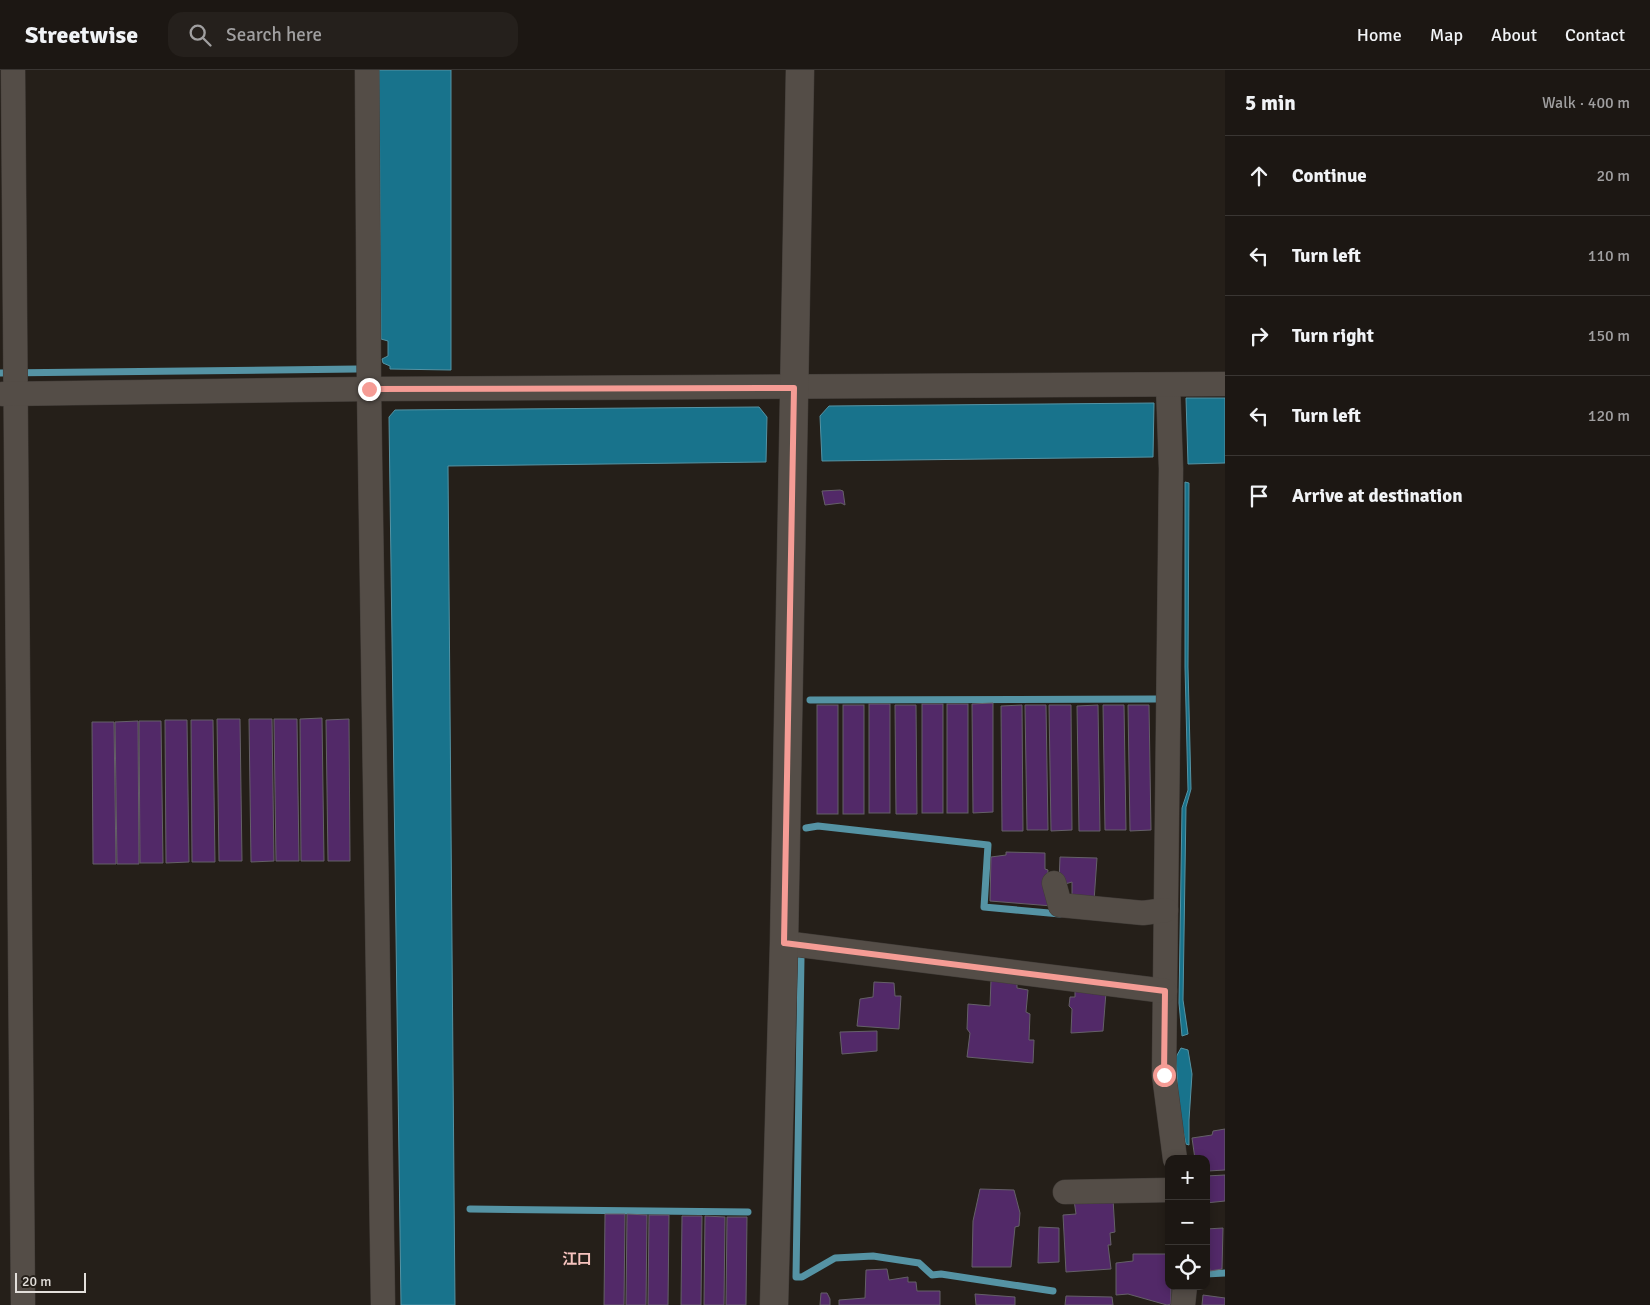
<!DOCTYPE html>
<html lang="en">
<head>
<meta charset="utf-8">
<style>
	:root { --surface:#1c1713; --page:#25201c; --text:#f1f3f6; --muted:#a09fa0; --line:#3a3633 }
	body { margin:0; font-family:Signika,"Noto Sans JP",sans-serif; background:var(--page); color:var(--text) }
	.controls { position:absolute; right:15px; bottom:15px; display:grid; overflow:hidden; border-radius:10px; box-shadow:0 2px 8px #0003 }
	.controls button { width:45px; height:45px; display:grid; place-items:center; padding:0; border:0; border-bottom:1px solid var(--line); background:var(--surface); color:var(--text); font:25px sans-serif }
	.scale { position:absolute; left:15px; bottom:12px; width:71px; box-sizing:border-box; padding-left:5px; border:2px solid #e3dfdb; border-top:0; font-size:14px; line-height:18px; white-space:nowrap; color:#e3dfdb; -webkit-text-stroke:4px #251f19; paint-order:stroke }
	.stop { position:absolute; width:15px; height:15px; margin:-11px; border:4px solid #f59c95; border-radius:50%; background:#fff }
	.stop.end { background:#f59c95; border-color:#fff; box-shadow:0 1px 5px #0008 }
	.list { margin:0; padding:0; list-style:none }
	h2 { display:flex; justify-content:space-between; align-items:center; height:65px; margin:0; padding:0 20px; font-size:21px }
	h2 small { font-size:16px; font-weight:400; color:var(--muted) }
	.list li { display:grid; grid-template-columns:32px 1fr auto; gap:15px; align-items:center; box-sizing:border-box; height:80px; padding:0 20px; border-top:1px solid var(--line) }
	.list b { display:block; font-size:19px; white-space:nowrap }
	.list em { font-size:16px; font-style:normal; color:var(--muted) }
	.icon { flex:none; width:28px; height:28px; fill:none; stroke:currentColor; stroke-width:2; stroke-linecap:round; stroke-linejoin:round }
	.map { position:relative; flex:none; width:1225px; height:1235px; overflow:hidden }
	header { display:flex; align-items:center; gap:30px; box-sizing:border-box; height:70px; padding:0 25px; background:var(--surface); border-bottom:1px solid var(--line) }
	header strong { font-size:24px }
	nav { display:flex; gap:28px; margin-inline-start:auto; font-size:18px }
	.search { width:350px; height:45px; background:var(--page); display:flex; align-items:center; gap:12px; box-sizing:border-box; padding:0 18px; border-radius:15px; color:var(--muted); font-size:19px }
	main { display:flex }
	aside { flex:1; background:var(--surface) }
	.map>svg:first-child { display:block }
</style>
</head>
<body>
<header>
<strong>Streetwise</strong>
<div class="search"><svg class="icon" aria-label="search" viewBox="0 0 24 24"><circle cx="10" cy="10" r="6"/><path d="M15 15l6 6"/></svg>Search here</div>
<nav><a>Home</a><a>Map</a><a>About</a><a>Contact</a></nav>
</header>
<main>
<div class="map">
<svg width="1225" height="1235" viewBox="0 0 1225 1235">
	<rect width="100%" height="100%" fill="#251f19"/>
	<g fill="#18738c" stroke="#5593a4">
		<polygon points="379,0 451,0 451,300 390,299 390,296 383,293 382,289 388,286 388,271 381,269"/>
		<polygon points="1186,328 1225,328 1225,393 1188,394"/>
		<polygon points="1154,333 1153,387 822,391 820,346 829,336"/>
		<polygon points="759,337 767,347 766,392 448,396 455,1235 401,1235 389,347 395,340"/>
		<polygon points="1185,412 1189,413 1188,597 1191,719 1186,737 1183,930 1188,964 1182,966 1179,933 1182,738 1188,720 1185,597"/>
		<polygon points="1181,978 1188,980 1192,1004 1189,1050 1189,1075 1186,1074 1179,1042 1176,987"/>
	</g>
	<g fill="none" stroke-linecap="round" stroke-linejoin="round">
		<g stroke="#5593a4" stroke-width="7">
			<polyline points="0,303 357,299"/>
			<polyline points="810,630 1156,629"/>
			<polyline points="806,758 818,756 988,775 984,837 1060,844"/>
			<polyline points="801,888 796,1207 802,1207 835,1188 873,1186 919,1193 932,1205 941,1204 1053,1221"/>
			<polyline points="470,1139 748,1142"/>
			<polyline points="1206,1204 1225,1203"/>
		</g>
	</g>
	<g fill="#522968" stroke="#656068">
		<polygon points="840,420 843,421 845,435 841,433 825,435 822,421"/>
		<polygon points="993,633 993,742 973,743 972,634"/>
		<rect x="869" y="634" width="21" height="109"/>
		<rect x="922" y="634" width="21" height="109"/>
		<rect x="947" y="634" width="21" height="109"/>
		<rect x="817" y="635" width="21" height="109"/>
		<rect x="843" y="635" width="21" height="109"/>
		<polygon points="895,635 916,635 917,744 896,744"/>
		<polygon points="1022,635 1023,761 1002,761 1001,636"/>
		<polygon points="1025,635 1046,635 1048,760 1027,760"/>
		<polygon points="1049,635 1071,635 1072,760 1051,761"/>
		<polygon points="1098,635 1100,761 1079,761 1077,636"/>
		<polygon points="1103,635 1124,635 1126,760 1105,760"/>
		<polygon points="1128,635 1149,635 1151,760 1130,761"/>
		<polygon points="322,648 324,791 301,791 300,649"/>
		<polygon points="217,649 240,649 242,791 219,791"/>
		<polygon points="249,649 272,649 274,791 251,792"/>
		<polygon points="274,649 297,649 299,791 276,791"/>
		<polygon points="349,649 350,791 328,791 326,650"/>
		<polygon points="165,650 187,650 189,792 166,793"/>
		<polygon points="191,650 213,650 215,792 192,792"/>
		<polygon points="138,651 139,794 117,794 115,652"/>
		<polygon points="139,651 161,651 163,793 140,793"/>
		<polygon points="92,652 114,652 116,794 93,794"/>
		<polygon points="1006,782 1045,783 1045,799 1048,800 1046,827 1052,836 990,831 991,787 1006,785"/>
		<polygon points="1060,787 1097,788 1094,831 1072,830 1072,812 1065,814 1059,812"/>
		<polygon points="991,910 1017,912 1017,918 1028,920 1026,942 1030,944 1029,970 1034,970 1033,993 967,987 970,963 967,959 968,934 990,936"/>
		<polygon points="874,912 894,913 895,926 901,926 899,959 857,956 860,929 873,927"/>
		<polygon points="1075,920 1106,922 1103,961 1071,963 1072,939 1069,936 1070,927 1075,927"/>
		<polygon points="877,961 877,981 842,984 840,962"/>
		<polygon points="1225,1059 1225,1100 1208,1101 1206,1089 1195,1089 1192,1068 1212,1065 1213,1061"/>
		<polygon points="1225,1105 1225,1131 1206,1133 1206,1106"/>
		<polygon points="980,1119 1014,1120 1020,1143 1019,1156 1015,1157 1011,1197 972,1197 973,1151"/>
		<polygon points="1113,1129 1115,1162 1110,1163 1111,1175 1108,1175 1111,1199 1066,1202 1063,1145 1076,1144 1074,1130"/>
		<polygon points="605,1144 625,1144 624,1235 604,1235"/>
		<polygon points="627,1144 647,1145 646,1235 626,1235"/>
		<polygon points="649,1145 669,1145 668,1235 648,1235"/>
		<polygon points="682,1146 702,1146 701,1235 681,1235"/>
		<polygon points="705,1146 725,1147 724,1235 704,1235"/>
		<polygon points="727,1147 747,1147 746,1235 726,1235"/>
		<polygon points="1039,1157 1059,1158 1059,1192 1038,1193"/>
		<polygon points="1223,1158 1222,1199 1210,1201 1208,1188 1206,1189 1206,1159"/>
		<polygon points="1133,1184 1169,1184 1169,1216 1171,1216 1171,1234 1167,1235 1128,1224 1116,1225 1116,1193 1133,1191"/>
		<polygon points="887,1199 889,1210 908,1207 908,1212 916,1212 917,1221 940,1221 940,1235 839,1235 839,1230 865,1228 866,1200"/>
		<polygon points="821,1223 827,1223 830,1229 830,1235 820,1235"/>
		<polygon points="975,1224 1015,1227 1015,1235 976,1235"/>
		<polygon points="1203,1225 1225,1228 1225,1235 1202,1235"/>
		<polygon points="1066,1226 1112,1227 1113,1235 1065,1235"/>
	</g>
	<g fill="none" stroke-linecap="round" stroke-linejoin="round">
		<defs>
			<g id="minor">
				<polyline points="13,0 23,1235"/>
				<polyline points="367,0 369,319 383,1235"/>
				<polyline points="1168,315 1171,399 1164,1005 1175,1089"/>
				<polyline points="2,324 369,319 1225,314"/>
				<polyline points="1054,813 1060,835 1143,843 1166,840"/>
				<polyline points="784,873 1165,921"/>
				<polyline points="1065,1122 1169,1120"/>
				<polyline points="1183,1235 1185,1216"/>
			</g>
			<polyline id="tertiary" points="774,1235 784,873 800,0"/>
		</defs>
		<use href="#minor" stroke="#413c38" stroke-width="25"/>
		<use href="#tertiary" stroke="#413c38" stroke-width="29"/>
		<use href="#minor" stroke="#544d47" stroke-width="24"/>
		<use href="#tertiary" stroke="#544d47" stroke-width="28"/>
	</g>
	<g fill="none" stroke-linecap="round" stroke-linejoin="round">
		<polyline stroke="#f59c95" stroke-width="6" points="369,319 794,318 784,873 1165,921 1164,1005"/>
	</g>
	<g text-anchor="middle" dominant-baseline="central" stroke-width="4" stroke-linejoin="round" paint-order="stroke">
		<g font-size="15" font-weight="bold" fill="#f6c3be" stroke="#251f19">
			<text x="577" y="1189">江口</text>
		</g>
	</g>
</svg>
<div class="controls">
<button>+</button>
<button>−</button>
<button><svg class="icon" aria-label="locate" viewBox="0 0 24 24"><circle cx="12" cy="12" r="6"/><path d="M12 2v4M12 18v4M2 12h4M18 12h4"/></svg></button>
</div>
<div class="scale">20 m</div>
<div class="stop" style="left:1164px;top:1005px"></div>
<div class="stop end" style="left:369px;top:319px"></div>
</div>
<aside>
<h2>5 min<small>Walk · 400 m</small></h2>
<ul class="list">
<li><svg class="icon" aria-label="ahead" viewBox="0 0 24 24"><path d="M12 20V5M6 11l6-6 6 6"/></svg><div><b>Continue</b></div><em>20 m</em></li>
<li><svg class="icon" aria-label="left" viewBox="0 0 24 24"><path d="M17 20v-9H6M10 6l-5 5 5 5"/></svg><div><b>Turn left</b></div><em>110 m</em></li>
<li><svg class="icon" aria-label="right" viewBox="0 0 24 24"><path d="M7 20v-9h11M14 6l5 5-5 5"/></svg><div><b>Turn right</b></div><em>150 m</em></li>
<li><svg class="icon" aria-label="left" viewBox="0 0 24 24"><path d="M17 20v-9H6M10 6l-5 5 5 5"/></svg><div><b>Turn left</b></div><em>120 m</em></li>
<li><svg class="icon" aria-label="arrive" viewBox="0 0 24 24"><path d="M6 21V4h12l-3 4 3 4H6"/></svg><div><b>Arrive at destination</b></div></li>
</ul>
</aside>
</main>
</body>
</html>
